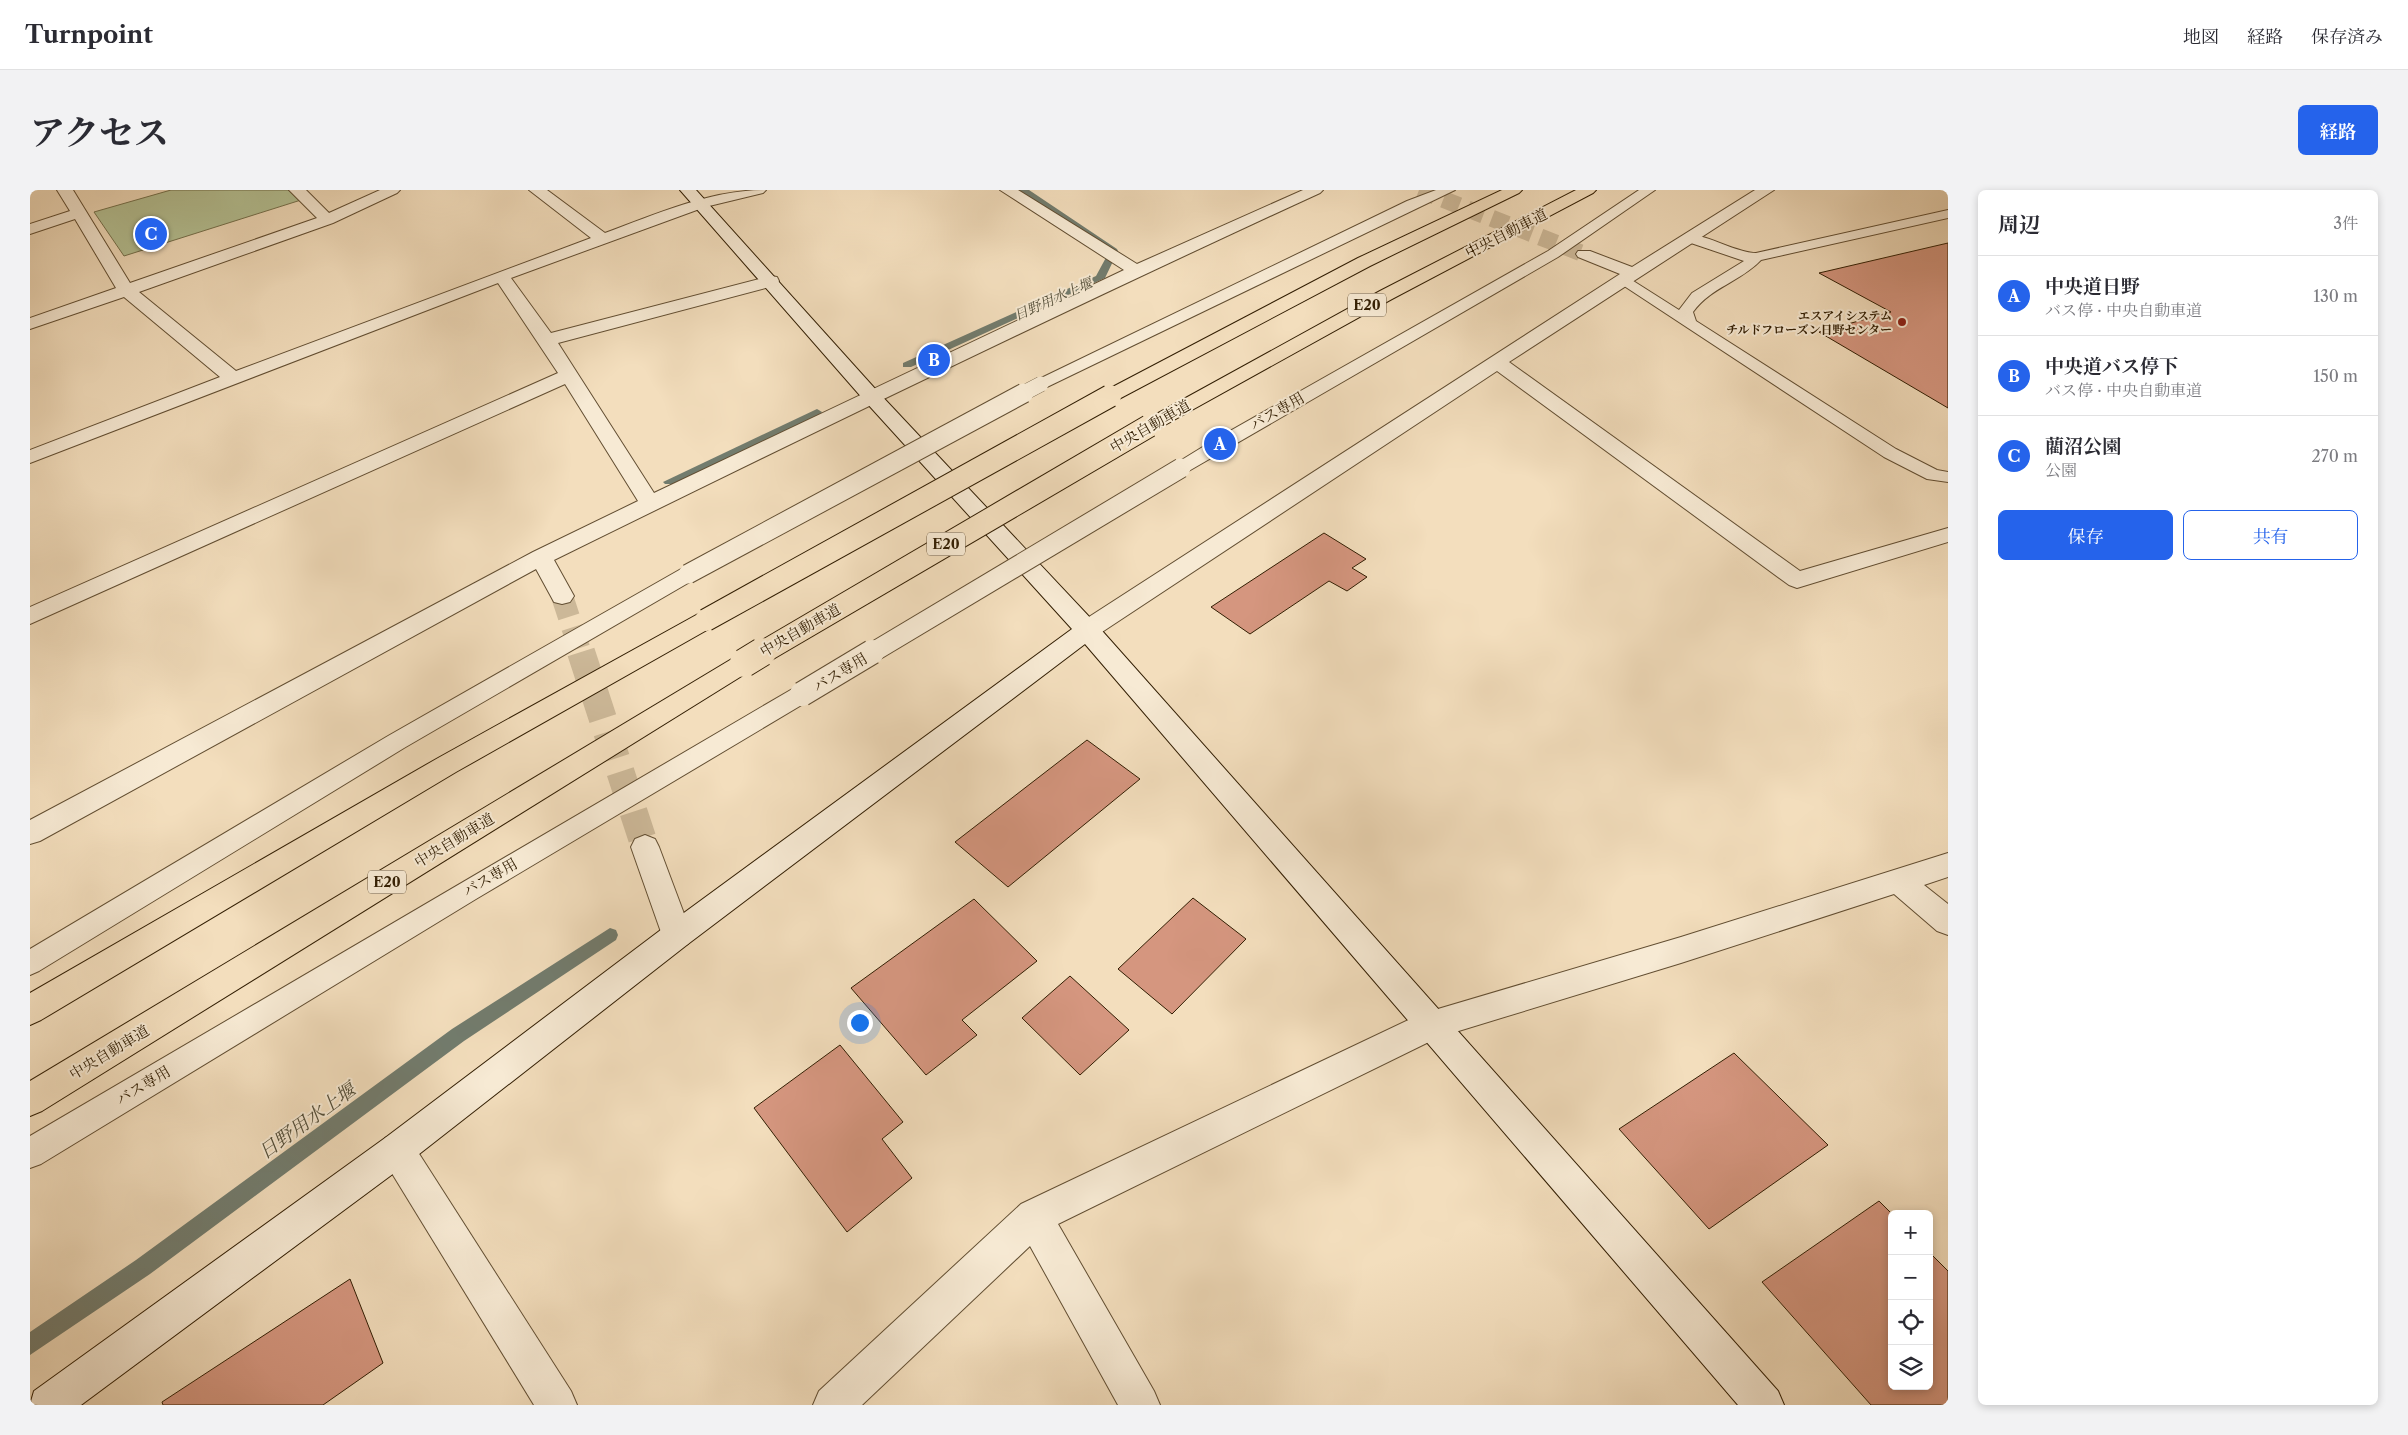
<!DOCTYPE html>
<html lang="ja">
<head>
<meta charset="utf-8">
<style>
	:root { --surface:#fff; --page:#f2f2f3; --text:#2b2b33; --muted:#7c7c81; --line:#e1e1e2; --accent:#2563eb }
	body { margin:0; font-family:"Libre Caslon Text","Noto Serif JP",serif; background:var(--page); color:var(--text) }
	.controls { position:absolute; right:15px; bottom:15px; display:grid; overflow:hidden; border-radius:8px; box-shadow:0 2px 8px #0003 }
	.controls button { width:45px; height:45px; display:grid; place-items:center; padding:0; border:0; border-bottom:1px solid var(--line); background:var(--surface); color:var(--text); font:25px sans-serif }
	.you { position:absolute; left:829px; top:832px; width:18px; height:18px; margin:-12px; border:4px solid #fff; border-radius:50%; background:#1a73e8; box-shadow:0 0 0 8px #1a73e833 }
	.badge { display:grid; place-items:center; width:32px; height:32px; border-radius:50%; background:var(--accent); color:#fff; font-size:16px; font-weight:700 }
	.pin { position:absolute; translate:-50% -50%; border:2px solid #fff; box-shadow:0 1px 5px #0006 }
	.list { margin:0; padding:0; list-style:none }
	h2 { display:flex; justify-content:space-between; align-items:center; height:65px; margin:0; padding:0 20px; font-size:21px }
	h2 small { font-size:16px; font-weight:400; color:var(--muted) }
	.list li { display:grid; grid-template-columns:32px 1fr auto; gap:15px; align-items:center; box-sizing:border-box; height:80px; padding:0 20px; border-top:1px solid var(--line) }
	.list b { display:block; font-size:19px; white-space:nowrap }
	.list p { margin:0; font-size:16px; white-space:nowrap; color:var(--muted) }
	.list em { font-size:16px; font-style:normal; color:var(--muted) }
	.actions { display:flex; gap:10px; padding:15px 20px }
	.actions a { flex:1; padding:11px 0; border:1px solid var(--accent); border-radius:8px; text-align:center; font-size:18px; color:var(--accent) }
	.actions .main { background:var(--accent); color:#fff }
	.icon { flex:none; width:28px; height:28px; fill:none; stroke:currentColor; stroke-width:2; stroke-linecap:round; stroke-linejoin:round }
	.map { position:relative; flex:none; width:1918px; height:1215px; overflow:hidden; border-radius:8px }
	header { display:flex; align-items:center; gap:30px; box-sizing:border-box; height:70px; padding:0 25px; background:var(--surface); border-bottom:1px solid var(--line) }
	header strong { font-size:24px }
	nav { display:flex; gap:28px; margin-inline-start:auto; font-size:18px }
	.intro { display:flex; align-items:center; justify-content:space-between; box-sizing:border-box; height:120px; padding:0 30px }
	h1 { margin:0; font-size:35px }
	.button { padding:12px 22px; border-radius:8px; background:var(--accent); color:#fff; font-size:18px; font-weight:700 }
	main { display:flex; gap:30px; padding:0 30px }
	aside { flex:1; background:var(--surface); border-radius:8px; box-shadow:0 2px 8px #0003 }
	.map>svg:first-child { display:block }
</style>
</head>
<body>
<header>
<strong>Turnpoint</strong>
<nav><a>地図</a><a>経路</a><a>保存済み</a></nav>
</header>
<div class="intro"><h1>アクセス</h1><a class="button">経路</a></div>
<main>
<div class="map">
<svg width="1918" height="1215" viewBox="0 0 1918 1215">
	<rect width="100%" height="100%" fill="#f3debd"/>
	<filter id="stains"><feTurbulence type="fractalNoise" baseFrequency=".004" numOctaves="4"/><feColorMatrix values="0 0 0 0 .2 0 0 0 0 .09 0 0 0 0 .02 0 0 0 .5 -.17"/></filter>
	<radialGradient id="worn" r=".72"><stop offset=".6" stop-color="#630" stop-opacity="0"/><stop offset="1" stop-color="#630" stop-opacity=".3"/></radialGradient>
	<polygon fill="#b5c295" stroke="#74704c" points="141,0 262,0 271,10 94,66 64,22"/>
	<g fill="none" stroke-linecap="round" stroke-linejoin="round">
		<g fill="#727c6e" fill-rule="evenodd">
			<polygon points="989,0 999,0 1087,59 1088,61 1075,88 881,177 873,177 873,173 1066,86 1079,62"/>
			<polygon points="787,219 792,222 791,224 643,294 635,294 633,292"/>
			<polygon points="580,738 586,740 588,745 586,750 434,851 120,1084 0,1165 0,1142 106,1070 422,839"/>
		</g>
	</g>
	<g fill="#d5967f" stroke="#321e03">
		<polygon points="1918,53 1918,218 1789,142 1861,122 1789,83"/>
		<polygon points="1294,343 1336,369 1322,378 1337,387 1317,401 1299,391 1220,444 1181,417"/>
		<polygon points="1057,550 1110,589 978,697 925,652"/>
		<polygon points="1163,708 1216,749 1142,824 1088,779"/>
		<polygon points="944,709 1007,771 932,830 947,845 896,885 821,798"/>
		<polygon points="1040,786 1099,840 1050,885 992,828"/>
		<polygon points="810,855 873,932 852,949 882,988 817,1042 724,918"/>
		<polygon points="1704,863 1798,955 1679,1039 1589,939"/>
		<polygon points="1849,1011 1862,1024 1862,1196 1899,1196 1899,1062 1918,1081 1918,1215 1841,1215 1732,1092"/>
		<polygon points="320,1089 353,1173 293,1215 133,1215 132,1212"/>
	</g>
	<g fill="none" stroke-linecap="round" stroke-linejoin="round">
		<polyline stroke="#ccb898" stroke-width="17" stroke-dasharray="17 9" stroke-linecap="butt" points="1389,0 1554,64"/>
		<polyline stroke="#ccb898" stroke-width="22" stroke-dasharray="22 11" stroke-linecap="butt" points="532,406 551,464"/>
		<polyline stroke="#ccb898" stroke-width="28" stroke-dasharray="28 14" stroke-linecap="butt" points="551,462 615,657"/>
		<defs>
			<g id="lane">
				<polygon points="1406,0 1425,0 1017,197 1005,197 1003,194 1005,191 1377,11"/>
				<polygon points="1609,0 1625,0 1528,67 1157,282 1145,282 1142,278 1145,274 1184,250 1518,61"/>
				<path d="M 1918,20 L 1918,28 L 1731,70 C 1710,92 1681,97 1663,122 L 1666,131 L 1866,259 L 1907,280 L 1918,282 L 1918,292 L 1897,289 L 1854,267 L 1585,90 L 1592,86 L 1597,87 L 1649,120 L 1662,103 L 1714,71 L 1655,51 L 1653,48 L 1655,45 C 1671,41 1705,63 1726,63 Z"/>
				<polygon points="658,377 665,379 668,384 665,389 374,558 9,781 0,785 0,759 358,546 651,379"/>
				<polygon points="772,496 780,498 783,504 780,510 446,709 11,974 0,978 0,946 764,498"/>
			</g>
			<g id="street">
				<path d="M 27,0 L 43,0 L 100,93 L 287,28 L 259,0 L 276,0 L 299,23 L 350,0 L 370,0 L 367,3 L 303,33 L 109,102 L 206,181 L 561,48 L 499,0 L 517,0 L 575,43 C 627,24 679,0 736,0 L 733,3 L 675,17 L 481,88 L 521,143 L 741,86 L 747,87 L 749,91 L 747,95 L 528,153 L 624,303 L 1094,80 L 970,0 L 988,0 L 1107,74 L 1273,0 L 1293,0 L 1290,3 C 1033,121 778,245 524,370 L 544,406 L 540,412 L 532,414 L 524,412 L 506,379 L 10,651 L 0,654 L 0,630 L 503,362 L 608,311 L 535,194 L 0,434 L 0,417 L 528,183 L 468,93 L 0,273 L 0,260 L 190,187 L 94,107 L 0,139 L 0,128 L 86,98 L 45,29 L 0,44 L 0,34 L 40,21 Z"/>
				<polygon points="1725,0 1744,0 1479,172 1770,381 1918,338 1918,352 1767,398 1759,395 1467,181 1066,446 1057,448 1048,446 1045,440 1048,434 1590,84 1548,67 1546,64 1548,61 1560,61 1602,77"/>
				<polygon points="615,645 625,649 629,657 662,745 658,754 647,758 636,754 632,745 601,657 605,649"/>
				<polygon points="1918,663 1918,687 1894,695 1918,714 1918,745 1907,741 1864,704 1651,773 1409,847 1028,1034 1124,1201 1130,1215 1088,1215 1000,1056 832,1215 783,1215 789,1201 991,1014 1391,824 1651,747"/>
				<polygon points="367,943 379,948 541,1201 547,1215 504,1215 355,972 350,960 355,948"/>
			</g>
			<polygon id="secondary" points="650,0 666,0 848,202 1066,434 1748,1201 1754,1215 1708,1215 1055,454 658,754 379,972 51,1215 0,1215 4,1201 355,948 636,736 1042,439 834,210"/>
			<g id="highway">
				<polygon points="1472,0 1492,0 1489,3 1340,76 1087,210 1080,212 1073,210 1070,206 1073,202 1328,68"/>
				<polygon points="1546,0 1566,0 1563,3 1362,109 1126,240 1119,242 1112,240 1109,236 1112,232 1350,101"/>
				<polygon points="676,422 684,424 688,430 684,436 426,582 11,830 0,835 0,803 408,568 668,424"/>
				<polygon points="714,464 723,467 726,473 723,479 12,921 0,926 0,891 705,467"/>
			</g>
		</defs>
		<use href="#lane" stroke="#624e32" stroke-width="2"/>
		<use href="#street" stroke="#624e32" stroke-width="2"/>
		<use href="#secondary" stroke="#321e03" stroke-width="2"/>
		<use href="#highway" stroke="#321e03" stroke-width="2"/>
		<use href="#lane" fill="#f7ead4" fill-rule="evenodd"/>
		<use href="#street" fill="#f7ead4" fill-rule="evenodd"/>
		<use href="#secondary" fill="#f7ead4" fill-rule="evenodd"/>
		<use href="#highway" fill="#f3debd" fill-rule="evenodd"/>
		<defs>
			<polyline id="lane-bridge-far2" points="992,204 1011,194"/>
			<g id="lane-bridge-far1">
				<polyline points="658,384 994,203"/>
				<polyline points="840,464 1151,278"/>
			</g>
			<polyline id="lane-bridge" points="772,504 842,462"/>
			<g id="highway-bridge-far1">
				<polyline points="676,430 1080,206"/>
				<polyline points="730,464 1119,236"/>
			</g>
			<polyline id="highway-bridge" points="714,473 732,462"/>
		</defs>
		<use href="#lane-bridge-far2" stroke="#624e32" stroke-width="16" stroke-linecap="butt"/>
		<use href="#lane-bridge-far1" stroke="#624e32" stroke-width="21" stroke-linecap="butt"/>
		<use href="#lane-bridge" stroke="#624e32" stroke-width="26" stroke-linecap="butt"/>
		<use href="#highway-bridge-far1" stroke="#321e03" stroke-width="24" stroke-linecap="butt"/>
		<use href="#highway-bridge" stroke="#321e03" stroke-width="30" stroke-linecap="butt"/>
		<use href="#lane-bridge-far2" stroke="#f7ead4" stroke-width="15"/>
		<use href="#lane-bridge-far1" stroke="#f7ead4" stroke-width="19"/>
		<use href="#lane-bridge" stroke="#f7ead4" stroke-width="24"/>
		<use href="#highway-bridge-far1" stroke="#f3debd" stroke-width="22"/>
		<use href="#highway-bridge" stroke="#f3debd" stroke-width="28"/>
	</g>
	<circle fill="#8f2418" stroke="#f7ead4" stroke-width="2" cx="1872" cy="132" r="5"/>
	<g text-anchor="middle" dominant-baseline="central" stroke-width="4" stroke-linejoin="round" paint-order="stroke">
		<g font-size="12" font-weight="bold" fill="#321e03" stroke="#f7ead4" text-anchor="end">
			<text x="1862" y="125">エスアイシステム<tspan x="1862" dy="14">チルドフローズン日野センター</tspan></text>
		</g>
		<g font-size="14" font-style="italic" fill="#524d38" stroke="#f7ead4">
			<text transform="translate(1023 109) rotate(-24)">日野用水上堰</text>
		</g>
		<g fill="#f7ead4" stroke="#6d5b42" stroke-width="1">
			<rect x="1318" y="103.5" width="38" height="23" rx="4"/>
			<rect x="897" y="342.5" width="38" height="23" rx="4"/>
			<rect x="338" y="680.5" width="38" height="23" rx="4"/>
		</g>
		<g font-size="14" font-weight="bold" fill="#321e03">
			<text x="1337" y="115">E20</text>
			<text x="916" y="354">E20</text>
			<text x="357" y="692">E20</text>
		</g>
		<g font-size="15" fill="#321e03" stroke="#f7ead4">
			<text transform="translate(1476 43) rotate(-27)">中央自動車道</text>
			<text transform="translate(1247 221) rotate(-30)">バス専用</text>
			<text transform="translate(1120 236) rotate(-30)">中央自動車道</text>
			<text transform="translate(770 440) rotate(-30)">中央自動車道</text>
			<text transform="translate(810 482) rotate(-31)">バス専用</text>
			<text transform="translate(424 650) rotate(-31)">中央自動車道</text>
			<text transform="translate(460 687) rotate(-30)">バス専用</text>
			<text transform="translate(79 862) rotate(-31)">中央自動車道</text>
			<text transform="translate(113 895) rotate(-31)">バス専用</text>
		</g>
		<g font-size="19" font-style="italic" fill="#524d38" stroke="#f7ead4">
			<text transform="translate(277 931) rotate(-36)">日野用水上堰</text>
		</g>
	</g>
	<rect width="100%" height="100%" filter="url(#stains)"/>
	<rect width="100%" height="100%" fill="url(#worn)"/>
</svg>
<div class="controls">
<button>+</button>
<button>−</button>
<button><svg class="icon" aria-label="locate" viewBox="0 0 24 24"><circle cx="12" cy="12" r="6"/><path d="M12 2v4M12 18v4M2 12h4M18 12h4"/></svg></button>
<button><svg class="icon" aria-label="layers" viewBox="0 0 24 24"><path d="M12 4l9 5-9 5-9-5zM3 14l9 5 9-5"/></svg></button>
</div>
<div class="you"></div>
<div class="pin badge" style="left:1190px;top:254px">A</div>
<div class="pin badge" style="left:904px;top:170px">B</div>
<div class="pin badge" style="left:121px;top:44px">C</div>
</div>
<aside>
<h2>周辺<small>3件</small></h2>
<ul class="list">
<li><span class="badge">A</span><div><b>中央道日野</b><p>バス停 · 中央自動車道</p></div><em>130 m</em></li>
<li><span class="badge">B</span><div><b>中央道バス停下</b><p>バス停 · 中央自動車道</p></div><em>150 m</em></li>
<li><span class="badge">C</span><div><b>藺沼公園</b><p>公園</p></div><em>270 m</em></li>
</ul>
<div class="actions"><a class="main">保存</a><a>共有</a></div>
</aside>
</main>
</body>
</html>
